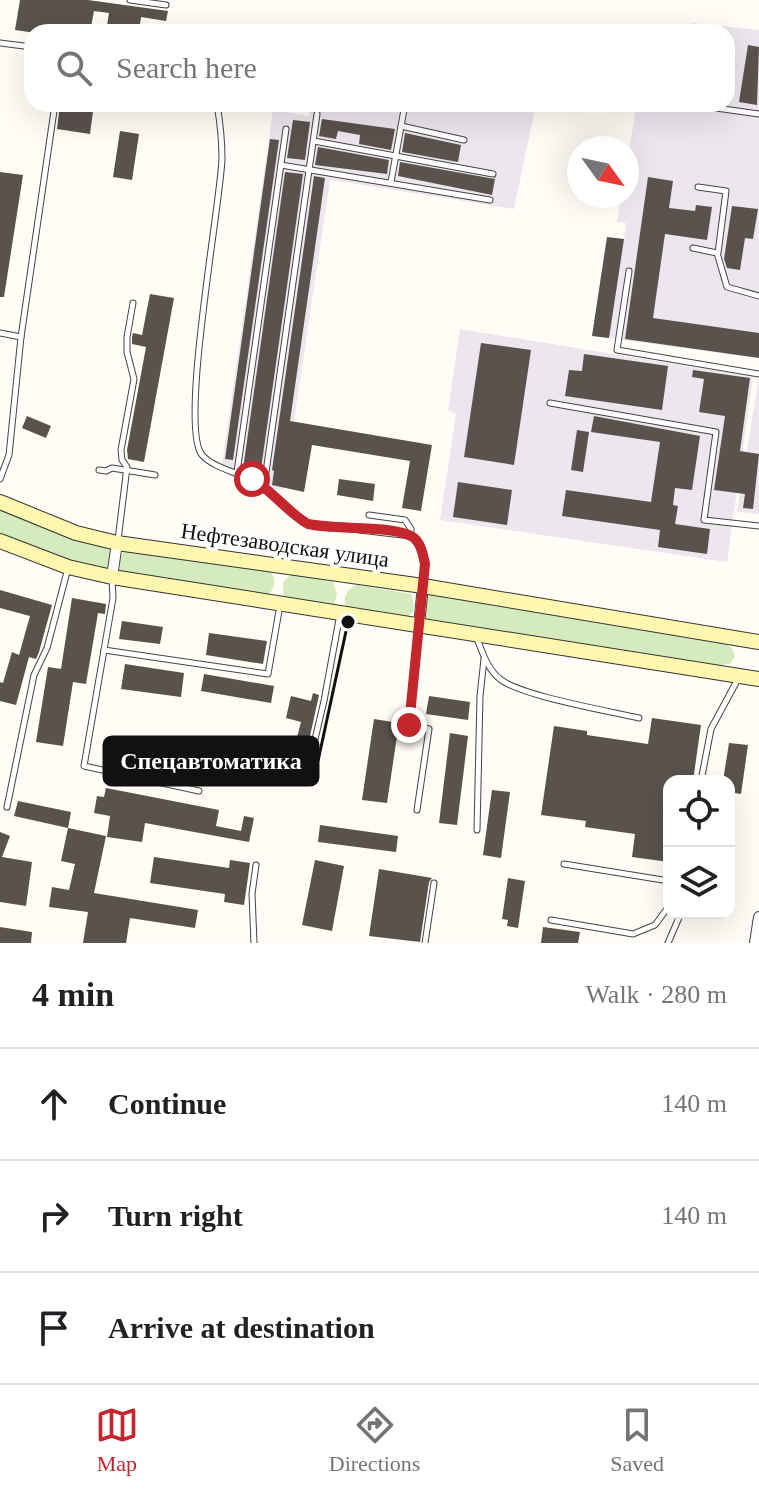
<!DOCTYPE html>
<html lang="en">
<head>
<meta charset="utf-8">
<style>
	:root { --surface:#fff; --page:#f2f2f2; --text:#202124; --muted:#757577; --line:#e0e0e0; --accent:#c4262e }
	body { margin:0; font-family:"Times New Roman",serif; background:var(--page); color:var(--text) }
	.controls { position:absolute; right:24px; bottom:24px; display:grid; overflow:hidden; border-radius:16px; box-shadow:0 8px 32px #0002 }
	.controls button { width:72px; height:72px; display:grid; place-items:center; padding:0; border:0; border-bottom:2px solid var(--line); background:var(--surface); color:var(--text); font:40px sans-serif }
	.compass { position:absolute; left:567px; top:136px; width:72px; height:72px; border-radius:50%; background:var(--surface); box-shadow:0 8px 32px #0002; rotate:123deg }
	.stop { position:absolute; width:24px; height:24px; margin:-18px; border:6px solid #c4262e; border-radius:50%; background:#fff }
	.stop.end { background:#c4262e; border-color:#fff; box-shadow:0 2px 8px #0008 }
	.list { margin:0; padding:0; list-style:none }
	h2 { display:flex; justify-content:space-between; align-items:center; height:104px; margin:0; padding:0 32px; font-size:34px }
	h2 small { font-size:26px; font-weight:400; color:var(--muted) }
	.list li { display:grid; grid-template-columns:52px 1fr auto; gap:24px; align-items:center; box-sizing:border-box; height:112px; padding:0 32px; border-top:2px solid var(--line) }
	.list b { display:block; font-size:30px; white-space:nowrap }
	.list em { font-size:26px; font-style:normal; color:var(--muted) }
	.icon { flex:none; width:44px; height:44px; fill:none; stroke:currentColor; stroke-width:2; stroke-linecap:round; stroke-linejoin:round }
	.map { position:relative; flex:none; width:759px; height:943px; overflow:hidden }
	.search { position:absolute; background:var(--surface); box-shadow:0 8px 32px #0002; left:24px; right:24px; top:24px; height:88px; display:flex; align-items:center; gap:20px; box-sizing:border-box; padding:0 28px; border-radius:24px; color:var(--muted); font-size:30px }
	.sheet { height:440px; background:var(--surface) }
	nav { display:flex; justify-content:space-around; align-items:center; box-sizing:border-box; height:112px; border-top:2px solid var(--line); background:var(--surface); font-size:22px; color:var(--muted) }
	nav a { display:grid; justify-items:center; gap:4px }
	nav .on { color:var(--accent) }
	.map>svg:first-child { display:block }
</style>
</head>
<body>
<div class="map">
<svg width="759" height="943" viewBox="0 0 759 943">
	<rect width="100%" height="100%" fill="#fffdf5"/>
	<g fill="#eee6ef">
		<polygon points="692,23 759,30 759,358 592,336 607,237 624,239 626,223 617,222 621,196 627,196 627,162 637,104 727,104 727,32 692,32"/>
		<polygon points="311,104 536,104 514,209 330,180 284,489 265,492 221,471 273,110 309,116"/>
		<polygon points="460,329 753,377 727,562 440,520 456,414 448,410"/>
		<polygon points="759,377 759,514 737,512"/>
	</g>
	<g fill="#d5ebbd">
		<path d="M 0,508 L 110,548 C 113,555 112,563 106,569 L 69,561 L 0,534 Z"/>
		<path d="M 126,550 L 269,571 C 277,578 275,587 269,594 L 262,595 L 119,571 L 120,556 Z"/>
		<polygon points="291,574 333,582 337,594 334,604 283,597 283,582"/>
		<path d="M 357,585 L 411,594 L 414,605 L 413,612 L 407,617 L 351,609 L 346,606 C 342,597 348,588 357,585 Z"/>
		<polygon points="431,595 728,645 732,648 735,656 730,664 720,665 427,619 424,617 426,596"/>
	</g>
	<g fill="#5a524d">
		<polygon points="20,0 88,0 168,11 166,21 141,17 139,32 106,32 109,13 94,11 90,32 29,32 15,30"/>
		<polygon points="748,45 759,47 757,105 739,102"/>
		<polygon points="60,104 94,104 90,134 57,129"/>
		<polygon points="322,119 395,129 391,150 359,144 360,135 338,131 336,139 319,136"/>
		<polygon points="293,120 310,122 305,160 287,158"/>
		<polygon points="120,131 139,134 132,180 113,177"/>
		<polygon points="405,133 461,145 458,162 402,152"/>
		<polygon points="270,139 279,140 233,460 225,459"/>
		<polygon points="318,147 389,160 387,174 315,165"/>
		<polygon points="400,162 495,179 492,195 398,176"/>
		<polygon points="0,172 23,175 4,297 0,297"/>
		<polygon points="285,172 303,174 261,469 244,466 244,462"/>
		<polygon points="314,176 325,178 290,421 432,445 421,511 402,508 410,461 312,445 304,492 272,485 274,471 272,470"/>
		<polygon points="648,177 673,181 669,208 695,211 696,205 712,207 707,240 665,234 653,318 759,333 759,358 625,339"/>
		<polygon points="732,206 758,209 753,239 745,238 740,270 727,268 724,259"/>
		<polygon points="607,237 624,239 609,338 592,336"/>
		<polygon points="150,294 174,298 144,462 128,459 127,450 146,347 132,344 132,337 133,333 142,335"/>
		<polygon points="481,343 531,350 514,465 464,457"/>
		<polygon points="584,354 668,366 662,410 565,396 569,370 582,371"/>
		<polygon points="693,370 750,378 740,451 759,454 753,509 743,508 745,494 714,490 725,416 699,412 704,379 692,377"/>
		<polygon points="27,416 51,426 46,438 22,428"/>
		<polygon points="594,416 700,436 692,490 675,488 673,505 678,506 675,524 710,529 707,554 658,547 660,530 562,516 566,490 651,502 660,442 591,432"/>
		<polygon points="577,430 589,432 583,472 571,470"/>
		<polygon points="339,479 375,484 373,501 337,495"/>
		<polygon points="458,482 512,490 507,525 453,517"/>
		<polygon points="0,590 52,605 39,652 36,659 29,657 16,705 0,701 0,682 3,683 12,652 19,655 30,616 0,608"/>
		<polygon points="72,598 106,604 105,614 98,613 86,684 73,682 63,746 36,742 48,667 61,669"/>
		<polygon points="122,621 163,627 160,644 119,639"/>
		<polygon points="209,633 267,641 263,664 206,655"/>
		<polygon points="125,664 184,673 181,697 121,689"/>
		<polygon points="204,674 274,686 271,703 201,691"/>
		<polygon points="313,693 319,695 299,786 285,782 301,722 286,718 291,696 311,701"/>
		<polygon points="429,696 470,702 468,720 426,714"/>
		<polygon points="652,718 701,725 693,781 669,781 669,862 632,857 635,834 585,827 586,821 541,815 554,726 587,731 587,735 648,744"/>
		<polygon points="374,719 399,723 387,803 362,800"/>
		<polygon points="450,733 468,736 457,825 439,823"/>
		<polygon points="729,743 748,745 741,794 729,792 729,781 723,781"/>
		<polygon points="106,788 219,810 216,826 241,831 244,816 254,818 249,842 145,823 142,842 107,837 110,816 94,813 97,796 104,797"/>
		<polygon points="492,790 510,792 501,858 483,855"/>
		<polygon points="18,801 71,812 68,828 14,816"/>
		<polygon points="320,825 398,836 396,852 318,842"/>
		<polygon points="68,828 106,836 94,893 198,910 195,928 130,918 126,943 83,943 88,912 49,907 52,887 69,890 75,864 61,861"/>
		<polygon points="0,832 10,836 2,857 32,862 26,906 0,902"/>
		<polygon points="154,857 229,868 230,860 250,863 244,905 224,902 225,894 150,883"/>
		<polygon points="315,860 344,866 332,931 302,925"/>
		<polygon points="379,869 432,878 429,882 420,942 369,936"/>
		<polygon points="508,878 525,881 518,928 507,926 508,920 502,919"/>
		<polygon points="0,927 32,932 31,943 0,943"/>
		<polygon points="543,927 580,932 578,943 541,943"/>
	</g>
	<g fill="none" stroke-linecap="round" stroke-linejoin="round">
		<defs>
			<g id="lane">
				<polyline points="130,0 166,5"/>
				<polyline points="0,43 32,47"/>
				<path d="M 217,104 C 220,122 222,141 222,159 C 220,208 179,427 202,455 C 214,469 245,474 262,485 C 279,496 290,514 308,524 L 411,536 C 426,550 425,566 423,585"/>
				<polyline points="716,104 716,108 759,114"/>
				<polyline points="401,126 464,140"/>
				<polyline points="314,141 493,174"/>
				<polyline points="281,165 490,200"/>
				<polyline points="391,182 405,104"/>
				<polyline points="698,187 726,191 718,253"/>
				<polyline points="693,248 717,253 727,287 759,296"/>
				<polyline points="629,271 617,350 759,374"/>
				<polyline points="0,333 21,337 9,455 0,479"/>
				<polyline points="21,337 55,104"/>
				<polyline points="550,403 716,432 704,520 759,526"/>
				<polyline points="99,470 106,471 112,468 155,475"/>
				<polyline points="237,472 286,129"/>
				<polyline points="264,486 317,114"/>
				<polyline points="369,515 405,520 411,529 411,536"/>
				<polyline points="118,540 127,467 122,460 121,450 134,379 127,352 127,337 133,303"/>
				<path d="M 476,636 C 482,651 487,669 500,679 C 521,696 609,711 639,718"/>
				<polyline points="104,650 113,598 112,578"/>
				<polyline points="307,773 324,701 340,614"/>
				<polyline points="701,781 711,729 739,677"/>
				<polyline points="199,791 84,766 104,650 268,674 280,605"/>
				<polyline points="7,807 34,675 47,648 68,568"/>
				<polyline points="417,810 429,729 409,725 419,626"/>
				<polyline points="477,830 480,696 484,659"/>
				<polyline points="564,864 669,881"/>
				<polyline points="551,920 633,934 655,925 669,906"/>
				<polyline points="254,943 252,894 256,865"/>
				<polyline points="425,943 434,883"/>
				<polyline points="668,943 681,913"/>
			</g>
			<g id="street">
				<polyline points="112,577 117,543"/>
				<polyline points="419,625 423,586"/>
				<polyline points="755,943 759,917"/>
			</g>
			<g id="secondary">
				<polyline points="0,502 76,533 117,543 423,586 759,642"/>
				<polyline points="0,541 68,567 112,577 759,679"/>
			</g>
		</defs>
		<use href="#lane" stroke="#444" stroke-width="7"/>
		<use href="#street" stroke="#444" stroke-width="12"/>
		<use href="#secondary" stroke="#333" stroke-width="16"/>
		<use href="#lane" stroke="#fff" stroke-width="5"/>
		<use href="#street" stroke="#fff" stroke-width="10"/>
		<use href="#secondary" stroke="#fff6b0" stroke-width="14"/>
	</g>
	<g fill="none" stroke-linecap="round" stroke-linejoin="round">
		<path stroke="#c4262e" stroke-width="10" d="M 252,479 C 273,491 287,512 308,524 C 335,530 389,525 411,536 C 421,541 423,555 425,564 L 409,725"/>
	</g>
	<g text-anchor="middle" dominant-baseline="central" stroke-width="8" stroke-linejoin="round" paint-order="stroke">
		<g font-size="22" fill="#111" stroke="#fff">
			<text transform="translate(285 545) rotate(8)">Нефтезаводская улица</text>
		</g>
	</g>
	<path fill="none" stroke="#111" stroke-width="3" d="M348 622L318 761"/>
	<circle fill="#111" stroke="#fff" stroke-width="3" cx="348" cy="622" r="8"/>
	<rect fill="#111" stroke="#111" stroke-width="3" x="104" y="737" width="214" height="48" rx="8"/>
	<g font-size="24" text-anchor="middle" font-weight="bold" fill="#fff">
		<text x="211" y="769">Спецавтоматика</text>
	</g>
</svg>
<div class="controls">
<button><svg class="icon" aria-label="locate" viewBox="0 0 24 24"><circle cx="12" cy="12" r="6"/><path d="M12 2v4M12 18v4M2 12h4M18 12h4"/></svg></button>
<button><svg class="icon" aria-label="layers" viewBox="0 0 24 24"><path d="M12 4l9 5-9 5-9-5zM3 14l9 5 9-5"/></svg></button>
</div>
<svg class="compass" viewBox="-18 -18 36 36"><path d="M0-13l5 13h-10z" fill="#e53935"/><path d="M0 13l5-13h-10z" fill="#757577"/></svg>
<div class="stop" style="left:252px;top:479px"></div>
<div class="stop end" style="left:409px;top:725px"></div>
<div class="search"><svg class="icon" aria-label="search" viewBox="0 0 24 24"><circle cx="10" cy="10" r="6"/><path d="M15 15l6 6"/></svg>Search here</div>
</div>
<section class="sheet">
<h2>4 min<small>Walk · 280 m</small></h2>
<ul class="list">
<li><svg class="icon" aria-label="ahead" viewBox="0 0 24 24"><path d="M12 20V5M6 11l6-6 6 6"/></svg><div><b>Continue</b></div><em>140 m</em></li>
<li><svg class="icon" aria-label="right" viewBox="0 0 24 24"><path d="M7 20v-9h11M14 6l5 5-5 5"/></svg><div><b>Turn right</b></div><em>140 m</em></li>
<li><svg class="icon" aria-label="arrive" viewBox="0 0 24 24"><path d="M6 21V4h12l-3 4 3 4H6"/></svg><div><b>Arrive at destination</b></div></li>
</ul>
</section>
<nav>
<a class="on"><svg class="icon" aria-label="map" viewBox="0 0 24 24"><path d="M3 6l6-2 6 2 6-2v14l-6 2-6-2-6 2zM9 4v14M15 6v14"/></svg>Map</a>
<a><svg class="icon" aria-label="directions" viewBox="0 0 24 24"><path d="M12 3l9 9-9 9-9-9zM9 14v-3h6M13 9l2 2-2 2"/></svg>Directions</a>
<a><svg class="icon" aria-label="saved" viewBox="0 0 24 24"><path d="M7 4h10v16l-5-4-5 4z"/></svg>Saved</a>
</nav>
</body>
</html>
